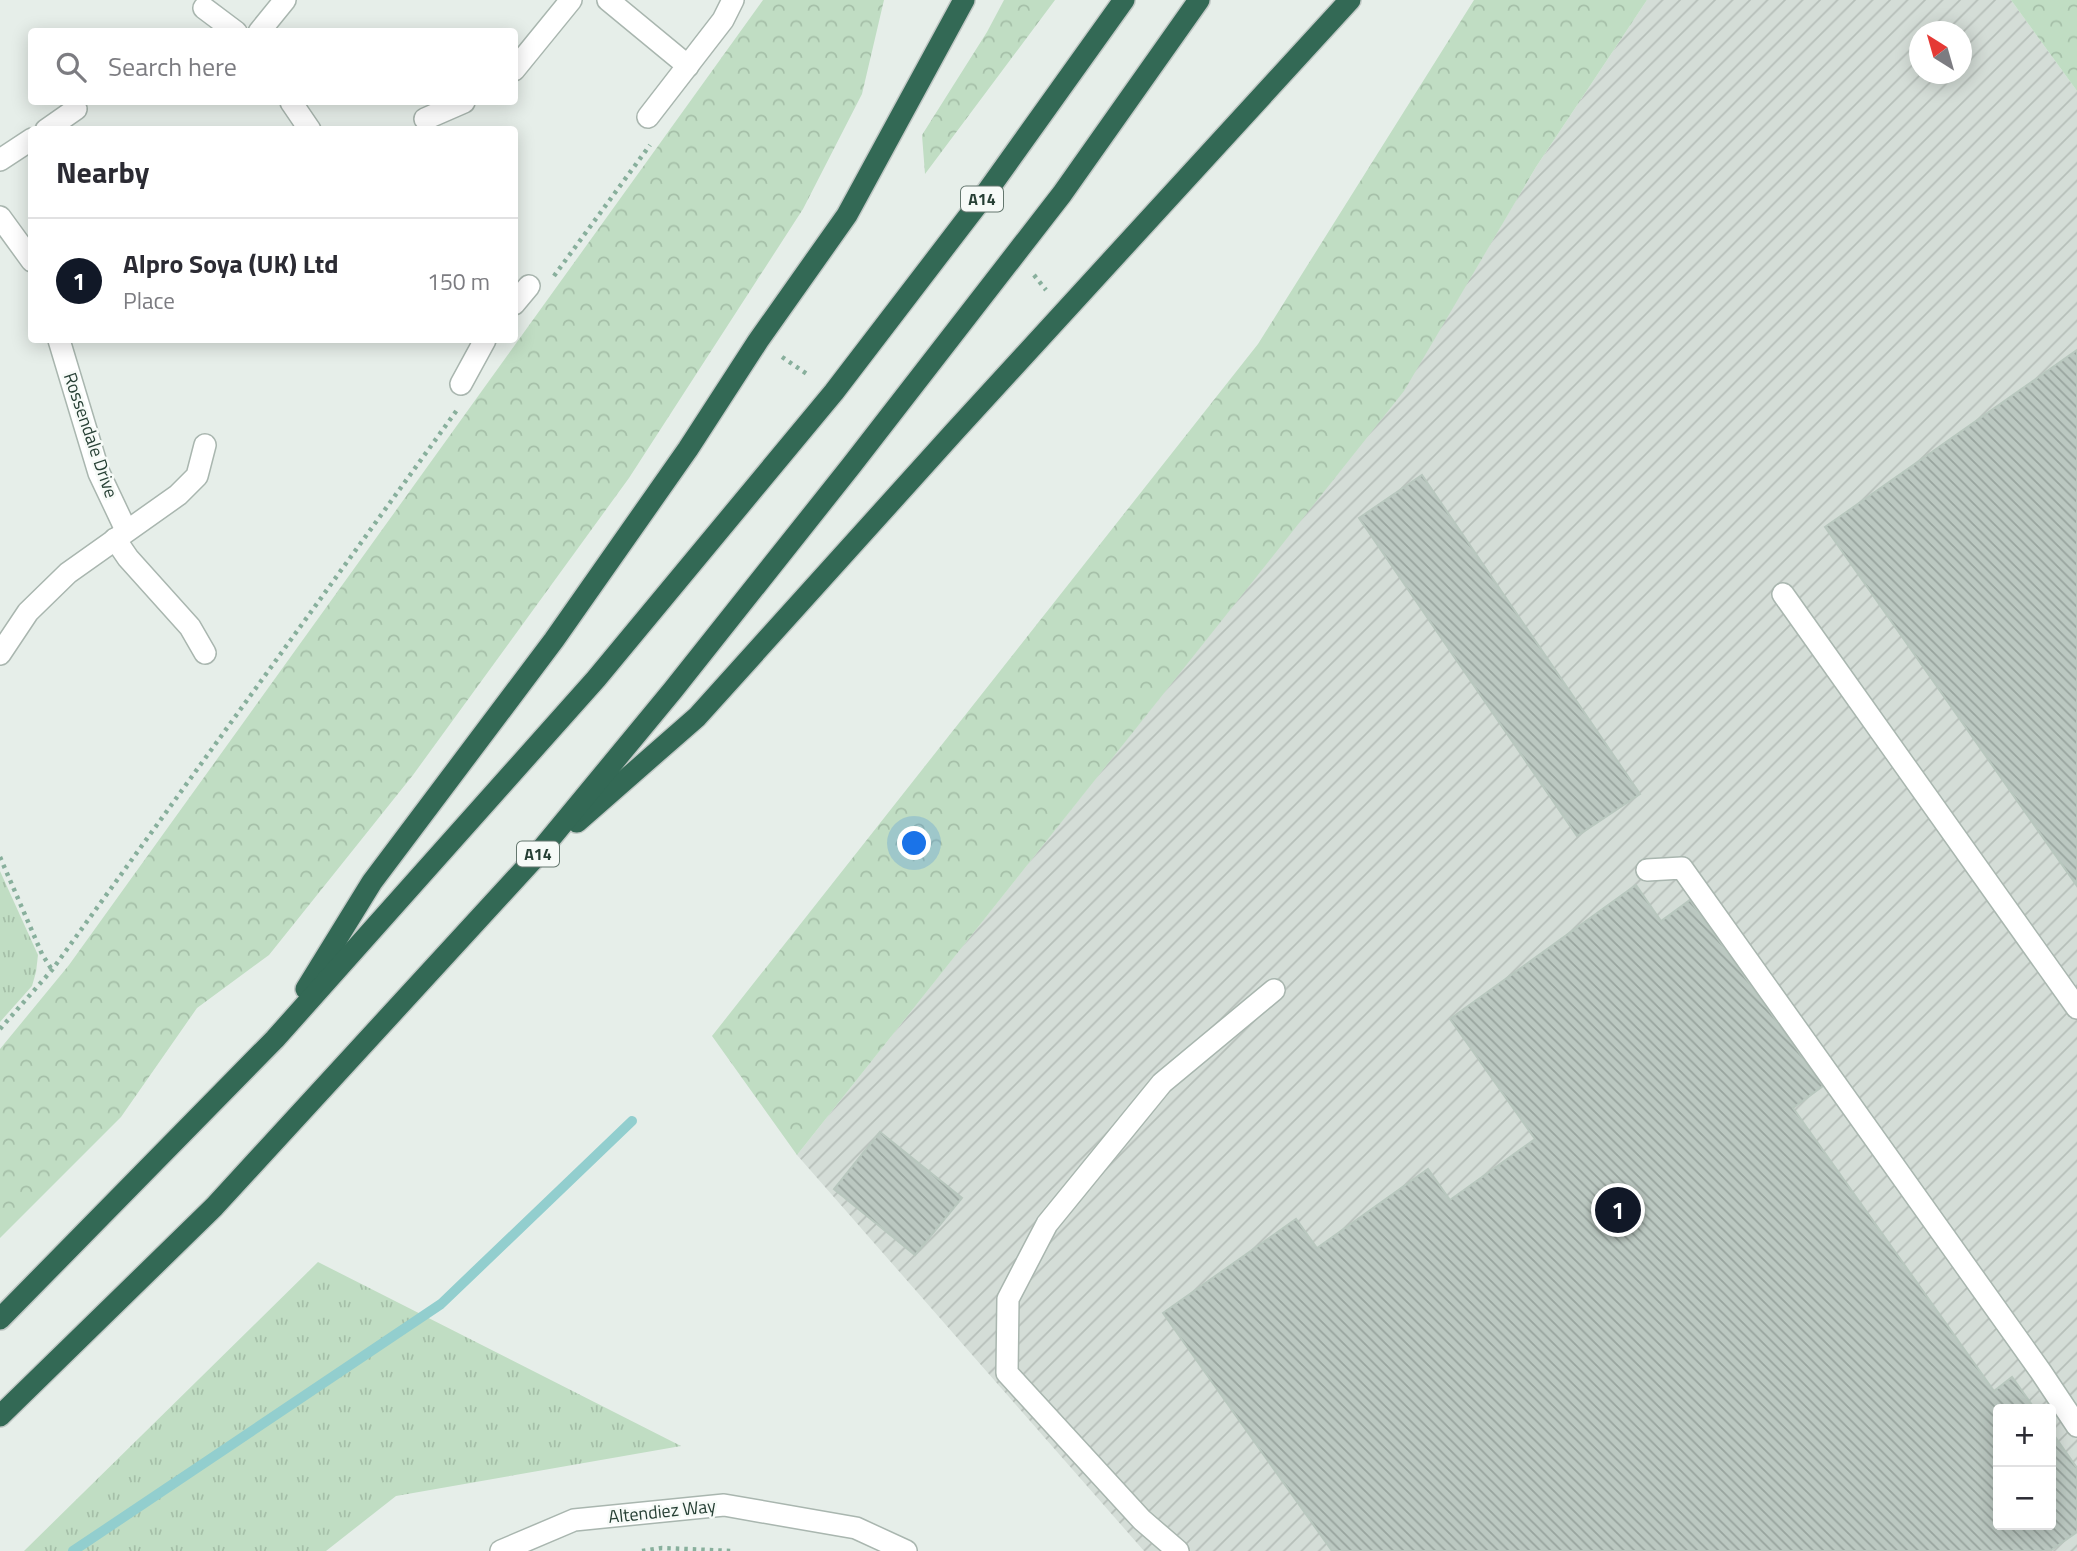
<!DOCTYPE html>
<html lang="en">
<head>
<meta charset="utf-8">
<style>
	:root { --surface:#fff; --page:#f7f7f7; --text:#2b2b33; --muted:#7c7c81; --line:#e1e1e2; --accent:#111827 }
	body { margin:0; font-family:"Titillium Web",sans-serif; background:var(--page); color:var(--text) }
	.controls { position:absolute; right:21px; bottom:21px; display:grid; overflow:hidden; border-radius:7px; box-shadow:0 4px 18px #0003 }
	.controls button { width:63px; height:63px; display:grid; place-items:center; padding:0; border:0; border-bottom:2px solid var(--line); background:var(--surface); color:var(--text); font:35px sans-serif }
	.compass { position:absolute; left:1909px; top:21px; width:63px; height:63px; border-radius:50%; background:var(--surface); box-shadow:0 4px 18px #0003; rotate:323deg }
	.you { position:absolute; left:915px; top:844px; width:24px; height:24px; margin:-18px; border:5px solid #fff; border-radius:50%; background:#1a73e8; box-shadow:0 0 0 10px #1a73e833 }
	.badge { display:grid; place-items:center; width:46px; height:46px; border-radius:50%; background:var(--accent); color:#fff; font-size:23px; font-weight:700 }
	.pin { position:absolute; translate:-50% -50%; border:4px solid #fff; box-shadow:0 2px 7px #0006 }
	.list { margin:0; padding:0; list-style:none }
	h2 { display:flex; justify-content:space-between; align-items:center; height:91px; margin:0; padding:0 28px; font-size:30px }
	h2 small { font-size:23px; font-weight:400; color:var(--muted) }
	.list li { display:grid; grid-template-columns:46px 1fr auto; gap:21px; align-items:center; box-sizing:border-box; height:126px; padding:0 28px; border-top:2px solid var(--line) }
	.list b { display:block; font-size:26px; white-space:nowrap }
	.list p { margin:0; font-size:23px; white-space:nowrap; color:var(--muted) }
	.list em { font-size:23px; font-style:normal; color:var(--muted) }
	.icon { flex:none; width:38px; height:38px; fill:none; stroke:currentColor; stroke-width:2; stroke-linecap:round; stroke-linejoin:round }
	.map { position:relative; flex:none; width:2077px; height:1551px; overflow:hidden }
	.search { position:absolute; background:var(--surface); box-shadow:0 4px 18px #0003; left:28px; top:28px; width:490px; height:77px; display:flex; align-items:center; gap:18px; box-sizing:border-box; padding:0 24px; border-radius:7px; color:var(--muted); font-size:26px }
	.panel { position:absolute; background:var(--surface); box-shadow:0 4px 18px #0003; left:28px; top:126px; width:490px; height:217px; border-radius:7px }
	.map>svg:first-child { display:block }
</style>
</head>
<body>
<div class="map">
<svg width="2077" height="1551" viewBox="0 0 2077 1551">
	<defs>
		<pattern id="industrial-furrows" width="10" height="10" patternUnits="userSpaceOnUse" patternTransform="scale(1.75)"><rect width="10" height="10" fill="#d4ddd7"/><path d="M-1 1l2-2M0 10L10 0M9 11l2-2" fill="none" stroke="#b6bfb9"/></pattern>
		<pattern id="grass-tufts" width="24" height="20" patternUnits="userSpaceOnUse" patternTransform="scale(1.75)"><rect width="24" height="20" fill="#c0ddc3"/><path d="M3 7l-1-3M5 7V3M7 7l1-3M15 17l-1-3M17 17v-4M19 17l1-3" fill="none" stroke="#a5bfa8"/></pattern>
		<pattern id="forest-crowns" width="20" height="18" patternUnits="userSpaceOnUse" patternTransform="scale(1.75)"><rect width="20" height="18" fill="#c0ddc3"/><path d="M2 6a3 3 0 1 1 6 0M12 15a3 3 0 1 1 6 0" fill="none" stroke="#a5bfa8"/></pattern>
		<pattern id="building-back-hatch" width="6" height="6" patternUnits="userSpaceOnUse" patternTransform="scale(1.75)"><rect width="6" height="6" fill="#bbc8c1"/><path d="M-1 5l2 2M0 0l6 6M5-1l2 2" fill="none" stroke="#98a49e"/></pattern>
	</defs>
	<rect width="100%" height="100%" fill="#e6eee9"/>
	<path fill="url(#industrial-furrows)" fill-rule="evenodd" d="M 1647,0 L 2011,0 L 2077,91 L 2077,1551 L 1144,1551 L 797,1155 L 1403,391 L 1536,167 ZM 1920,32 L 1962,32 L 1962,74 L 1920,74 ZM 1998,1409 L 2051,1409 L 2051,1525 L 1998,1525 Z"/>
	<g fill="url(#grass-tufts)">
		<polygon points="0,871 38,955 36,972 32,986 0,1022"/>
		<polygon points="318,1262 681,1446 396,1496 326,1551 24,1551"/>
	</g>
	<g fill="url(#forest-crowns)">
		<polygon points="763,0 884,0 862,94 803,209 629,478 413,775 269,955 197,1008 121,1117 0,1238 0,1049 69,965"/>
		<polygon points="1004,0 1055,0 925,174 922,135 987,32"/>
		<polygon points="1474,0 1647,0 1536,167 1404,391 797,1155 712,1036 1258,344"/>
		<polygon points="2011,0 2077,0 2077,91"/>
	</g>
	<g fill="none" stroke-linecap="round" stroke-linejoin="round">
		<polyline stroke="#92cece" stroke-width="10" points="73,1551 441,1304 632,1121"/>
	</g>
	<g fill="url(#building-back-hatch)" stroke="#b8c7be" stroke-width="2">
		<polygon points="2077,350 2077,886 1825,527"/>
		<polygon points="1422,475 1640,794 1577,836 1359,518"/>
		<polygon points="1636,885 1661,921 1690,900 1823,1086 1793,1108 1994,1391 2012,1377 2035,1409 1998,1409 1998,1525 2051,1525 2051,1431 2077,1468 2077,1532 2050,1551 1332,1551 1163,1313 1296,1219 1317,1248 1428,1169 1450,1200 1535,1139 1450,1019"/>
		<polygon points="880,1132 962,1198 915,1255 834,1189"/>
	</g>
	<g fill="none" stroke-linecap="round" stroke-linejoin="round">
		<defs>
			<g id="minor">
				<polyline points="608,0 688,66"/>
				<polyline points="204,8 236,32"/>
				<polyline points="259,32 285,0"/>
				<polyline points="514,70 571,0"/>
				<polyline points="291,102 310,130"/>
				<polyline points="648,117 723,20 733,0"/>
				<polyline points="425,119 464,102"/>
				<polyline points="46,130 76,109"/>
				<polyline points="0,160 32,139"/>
				<polyline points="0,217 32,261"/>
				<polyline points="514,304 529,286"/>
				<polyline points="59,340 99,473 126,530"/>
				<polyline points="461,384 485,340"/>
				<polyline points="115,539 128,558 190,627 205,653"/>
				<polyline points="1783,594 2077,1008"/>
				<polyline points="0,654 28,612 68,573 178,495 197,476 205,445"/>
				<polyline points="1647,870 1682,868 2041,1372 2077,1426"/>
				<polyline points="501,1551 574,1520 724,1505 856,1528 906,1551"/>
				<polyline points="1178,1551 1142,1520 1007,1373 1008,1299 1047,1224 1162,1083 1274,990"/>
			</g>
			<g id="highway">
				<polyline points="577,822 697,717 955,431 1350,0"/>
				<polyline points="306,989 372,882 554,640 688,449 758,341 847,215 964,0"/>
				<polyline points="0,1319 275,1039 596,679 834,392 981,200 1124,0"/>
				<polyline points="0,1416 214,1207 531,862 673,690 851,466 1062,194 1199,0"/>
			</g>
		</defs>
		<use href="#minor" stroke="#a9b6af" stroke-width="24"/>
		<use href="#highway" stroke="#c2c9c6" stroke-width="24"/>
		<g stroke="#88af9c" stroke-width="4.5" stroke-dasharray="3.5 5" stroke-linecap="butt">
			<polyline points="1034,275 1046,290"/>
			<polyline points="554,276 650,145"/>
			<polyline points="782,357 810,376"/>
			<polyline points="0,857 42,954 52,970"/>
			<polyline points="0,1029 52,970 457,410"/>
			<polyline points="642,1551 662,1548 732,1551"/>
		</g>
		<use href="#minor" stroke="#fff" stroke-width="21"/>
		<use href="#highway" stroke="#336955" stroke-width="21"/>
	</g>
	<g text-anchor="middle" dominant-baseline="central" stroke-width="5" stroke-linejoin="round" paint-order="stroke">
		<g fill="#f6faf7" stroke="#64776e" stroke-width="2">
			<rect x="961" y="186.5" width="42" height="25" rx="5"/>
			<rect x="517" y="841.5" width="42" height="25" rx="5"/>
		</g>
		<g font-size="16" font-weight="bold" fill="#263f34">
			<text x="982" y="199">A14</text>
			<text x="538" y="854">A14</text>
		</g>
		<g font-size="18" fill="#263f34" stroke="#f6faf7">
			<text transform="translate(91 435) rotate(71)">Rossendale Drive</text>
			<text transform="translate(662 1511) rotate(-6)">Altendiez Way</text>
		</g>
	</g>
</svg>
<div class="controls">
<button>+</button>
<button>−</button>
</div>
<svg class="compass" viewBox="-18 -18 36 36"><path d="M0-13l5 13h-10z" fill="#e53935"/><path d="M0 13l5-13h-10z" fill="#7c7c81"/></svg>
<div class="you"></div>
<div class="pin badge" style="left:1618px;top:1210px">1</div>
<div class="search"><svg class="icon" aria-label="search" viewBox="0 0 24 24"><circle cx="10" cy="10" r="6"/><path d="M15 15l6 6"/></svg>Search here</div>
<section class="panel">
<h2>Nearby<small></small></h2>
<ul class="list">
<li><span class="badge">1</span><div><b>Alpro Soya (UK) Ltd</b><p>Place</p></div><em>150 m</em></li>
</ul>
</section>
</div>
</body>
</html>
